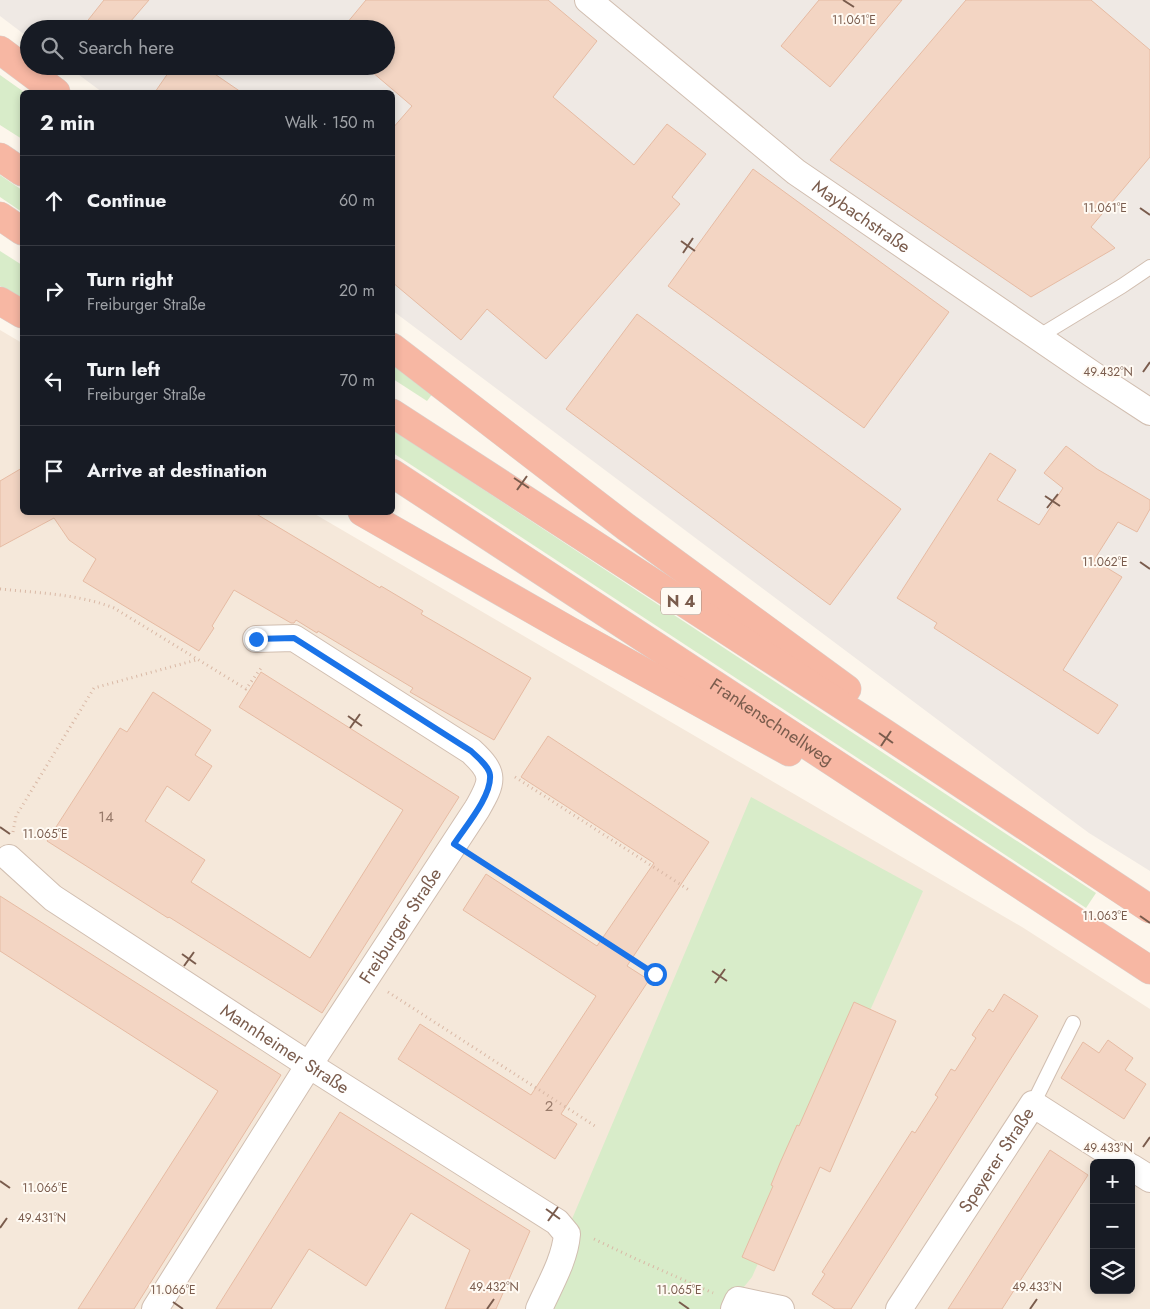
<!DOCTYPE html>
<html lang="en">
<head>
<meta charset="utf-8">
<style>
	:root { --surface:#171b24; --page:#242831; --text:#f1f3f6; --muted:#9ea1a6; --line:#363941 }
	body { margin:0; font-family:Jost,sans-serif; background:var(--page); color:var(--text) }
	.controls { position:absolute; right:15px; bottom:15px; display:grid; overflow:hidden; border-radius:8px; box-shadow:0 2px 8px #0003 }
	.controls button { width:45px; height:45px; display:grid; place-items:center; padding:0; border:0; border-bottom:1px solid var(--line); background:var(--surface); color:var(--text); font:25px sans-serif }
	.stop { position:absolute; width:15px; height:15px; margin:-11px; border:4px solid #1a73e8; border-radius:50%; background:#fff }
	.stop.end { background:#1a73e8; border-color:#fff; box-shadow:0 1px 5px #0008 }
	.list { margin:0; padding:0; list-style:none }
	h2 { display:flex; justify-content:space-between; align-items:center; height:65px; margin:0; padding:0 20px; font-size:21px }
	h2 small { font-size:16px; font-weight:400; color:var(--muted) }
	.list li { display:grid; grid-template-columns:32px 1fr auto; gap:15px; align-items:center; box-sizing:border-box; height:90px; padding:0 20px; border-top:1px solid var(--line) }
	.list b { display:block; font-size:19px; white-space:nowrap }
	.list p { margin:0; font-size:16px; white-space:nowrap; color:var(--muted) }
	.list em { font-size:16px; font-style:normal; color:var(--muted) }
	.icon { flex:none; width:28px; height:28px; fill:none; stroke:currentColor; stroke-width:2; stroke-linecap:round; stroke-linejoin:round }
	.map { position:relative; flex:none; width:1150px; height:1309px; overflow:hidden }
	.search { position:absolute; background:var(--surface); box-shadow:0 2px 8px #0003; left:20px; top:20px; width:375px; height:55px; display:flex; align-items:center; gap:12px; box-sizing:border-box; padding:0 18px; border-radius:28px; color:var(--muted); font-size:19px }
	.panel { position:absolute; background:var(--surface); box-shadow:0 2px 8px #0003; left:20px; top:90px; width:375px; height:425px; border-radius:8px }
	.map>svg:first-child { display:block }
</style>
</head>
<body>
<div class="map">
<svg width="1150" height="1309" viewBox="0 0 1150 1309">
	<rect width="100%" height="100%" fill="#fdf6ec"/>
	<path fill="#f5e8da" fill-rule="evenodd" d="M 0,330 L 22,343 L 22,512 L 313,513 L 1022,927 L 1150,1009 L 1150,1309 L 0,1309 ZM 1094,1163 L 1131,1163 L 1131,1290 L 1094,1290 Z"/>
	<polygon fill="#efe9e4" points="0,0 1150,0 1150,871 1089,833 1062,813 393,311 392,92 102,92 67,66 386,66 386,29 29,29 29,38 0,16"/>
	<g fill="#d8ecc9">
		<polygon points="0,75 24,92 22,92 22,139 0,125"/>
		<polygon points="0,175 22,190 22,212 0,197"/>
		<polygon points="0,251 22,265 22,298 0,286"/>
		<polygon points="392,363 433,393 427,401 393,379"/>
		<polygon points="393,430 1096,893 1086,908 393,453"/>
		<polygon points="751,797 923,891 752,1277 726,1309 546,1309 577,1239 572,1219"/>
	</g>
	<g fill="#f3d5c3" stroke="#e6bba3">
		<polygon points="104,0 149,0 124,29 81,29"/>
		<polygon points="366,0 548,0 597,41 553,97 634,165 667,124 706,154 672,197 680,204 546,359 487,309 461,340 392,282 392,129 412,106 365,66 386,66 386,29 342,29"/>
		<polygon points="819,0 902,0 830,87 781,46"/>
		<polygon points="966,0 1091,0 1150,50 1150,157 1091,227 1115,248 1031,297 830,160"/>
		<polygon points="173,66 203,66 241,92 155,92"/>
		<polygon points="753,169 949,312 864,428 668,286"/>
		<polygon points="637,314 901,509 830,605 566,409"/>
		<polygon points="1066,446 1097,469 1150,500 1150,509 1137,532 1118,522 1094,560 1122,577 1063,670 1118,705 1098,734 934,628 937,623 897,598 990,453 1016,470 997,500 1039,525 1063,488 1044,473"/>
		<polygon points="22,468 22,512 253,512 380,588 381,586 423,611 421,614 531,678 494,740 410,692 413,688 318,631 317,633 296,620 294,623 291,623 234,590 212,626 214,628 199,651 83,581 96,559 69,540 54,518 0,547 0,481"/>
		<polygon points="261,672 459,797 322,1013 169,917 168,918 47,841 120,728 127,732 153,692 211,730 195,755 212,766 189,801 167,786 145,821 205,860 191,882 310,958 403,810 239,707"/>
		<polygon points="548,736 709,842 627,966 649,980 561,1114 577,1124 555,1159 398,1059 420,1024 531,1095 596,996 463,910 486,874 597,946 654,863 521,777"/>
		<polygon points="0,896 281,1075 134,1309 78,1309 218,1091 0,951"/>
		<polygon points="1004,994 1038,1016 851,1309 835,1309 812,1294 825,1274 822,1272 912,1131 915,1133 938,1097 935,1095 951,1069 955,1071 976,1038 972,1035 989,1009 993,1012"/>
		<polygon points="854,1002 896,1021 830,1172 820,1167 774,1271 742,1257 773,1186 771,1185 780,1163 797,1125 799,1126"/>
		<polygon points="1108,1040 1133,1058 1125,1070 1146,1084 1124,1119 1061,1078 1083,1042 1099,1053"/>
		<polygon points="340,1112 530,1231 496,1309 445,1309 470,1250 411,1213 366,1286 309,1249 271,1309 216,1309"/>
		<polygon points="1050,1150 1088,1175 1002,1309 948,1309"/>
	</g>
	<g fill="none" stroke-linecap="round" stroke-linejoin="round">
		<defs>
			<g id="lane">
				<polyline points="1038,337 1122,286 1150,267"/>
				<polyline points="1033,1104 1073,1023"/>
			</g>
			<g id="street">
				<path id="s1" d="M 588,0 L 796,172 L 1092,374 L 1150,412"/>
				<path id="s2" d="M 9,858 L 53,898 L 309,1065 L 557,1222 L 567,1234 C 565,1260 549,1286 539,1309"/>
				<polyline points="1131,1167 1150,1179"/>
				<path id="s3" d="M 155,1309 L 309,1065 L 477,809 C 493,781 496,774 471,751 L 294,638 L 256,639"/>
				<polyline points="734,1309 738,1300 781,1309"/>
				<path id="s4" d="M 899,1309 L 1033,1104 L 1125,1163"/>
			</g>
			<g id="highway">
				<polyline points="0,50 56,92"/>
				<polyline points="0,157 22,172"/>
				<polyline points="0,216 22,231"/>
				<polyline points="0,301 22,314"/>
				<polyline points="392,347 626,527 847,689"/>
				<polyline points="392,413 883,732 1150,909"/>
				<path id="s5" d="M 392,473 L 1150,970"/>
				<polyline points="362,512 570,631 789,752"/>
			</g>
		</defs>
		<use href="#lane" stroke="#d1beb0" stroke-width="16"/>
		<use href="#street" stroke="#d1beb0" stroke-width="28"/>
		<use href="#highway" stroke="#dad1cd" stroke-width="29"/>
		<g stroke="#d9b8a5" stroke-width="3" stroke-dasharray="1 4" stroke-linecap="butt">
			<path d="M 0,589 C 39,593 78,594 114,608 L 246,689 L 261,668 L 261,665"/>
			<polyline points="515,777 689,890"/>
			<polyline points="13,832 16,816 94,688 196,660"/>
			<polyline points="476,858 655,975"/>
			<polyline points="388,992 595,1126"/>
			<polyline points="594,1239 636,1259 713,1293"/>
		</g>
		<use href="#lane" stroke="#fff" stroke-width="14"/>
		<use href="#street" stroke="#fff" stroke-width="26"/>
		<use href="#highway" stroke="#f7b7a3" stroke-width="28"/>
	</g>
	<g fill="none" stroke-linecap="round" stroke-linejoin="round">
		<path stroke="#1a73e8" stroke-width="6" d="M 256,639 L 294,638 L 471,751 C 477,757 489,766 490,775 C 492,796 465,827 454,844 L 655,974"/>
	</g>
	<path fill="none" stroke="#7a5c4d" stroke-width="2" d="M 843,0 L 854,7M 1140,208 L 1150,215M 681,241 L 695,251M 683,253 L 693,238M 1143,372 L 1150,362M 514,478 L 529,488M 517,490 L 527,476M 1045,496 L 1060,506M 1047,508 L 1058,494M 1140,562 L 1150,569M 348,716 L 362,726M 350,728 L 360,714M 879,733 L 893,743M 881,746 L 891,731M 0,827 L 10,834M 1140,916 L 1150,923M 182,954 L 196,964M 184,966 L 194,952M 712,971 L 727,981M 715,983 L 725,969M 1143,1147 L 1150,1137M 0,1181 L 10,1188M 546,1209 L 560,1219M 548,1221 L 558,1207M 0,1228 L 7,1218M 173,1302 L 183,1309M 679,1302 L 689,1309M 487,1309 L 494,1299M 1030,1309 L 1037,1299"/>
	<g text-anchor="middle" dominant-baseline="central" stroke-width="4" stroke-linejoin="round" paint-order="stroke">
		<g font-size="15" fill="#987a6a">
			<text x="106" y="817">14</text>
			<text x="549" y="1106">2</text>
		</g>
		<rect fill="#fffaf3" stroke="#a28b7f" stroke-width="1" x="661" y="587.5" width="40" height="27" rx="4"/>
		<g font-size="16" font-weight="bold" fill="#7a5c4d">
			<text x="681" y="601">N 4</text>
		</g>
		<g font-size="18" fill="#7a5c4d" stroke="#fffaf3">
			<text stroke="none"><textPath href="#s1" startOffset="349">Maybachstraße</textPath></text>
			<text stroke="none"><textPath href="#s5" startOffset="454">Frankenschnellweg</textPath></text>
			<text stroke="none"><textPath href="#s3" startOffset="455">Freiburger Straße</textPath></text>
			<text stroke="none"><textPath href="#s2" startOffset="336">Mannheimer Straße</textPath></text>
			<text stroke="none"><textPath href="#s4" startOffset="178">Speyerer Straße</textPath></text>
		</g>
	</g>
	<g font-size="12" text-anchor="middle" fill="#7a5c4d" stroke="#fffaf3" stroke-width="4" stroke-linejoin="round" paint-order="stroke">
		<text x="854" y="24">11.061°E</text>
		<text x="1105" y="212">11.061°E</text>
		<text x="1108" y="376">49.432°N</text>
		<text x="1105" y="566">11.062°E</text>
		<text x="45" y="838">11.065°E</text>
		<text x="1105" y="920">11.063°E</text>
		<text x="1108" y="1152">49.433°N</text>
		<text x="45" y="1192">11.066°E</text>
		<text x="42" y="1222">49.431°N</text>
		<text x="494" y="1291">49.432°N</text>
		<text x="1037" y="1291">49.433°N</text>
		<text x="173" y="1294">11.066°E</text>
		<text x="679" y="1294">11.065°E</text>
	</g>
</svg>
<div class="controls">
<button>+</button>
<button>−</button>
<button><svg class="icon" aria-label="layers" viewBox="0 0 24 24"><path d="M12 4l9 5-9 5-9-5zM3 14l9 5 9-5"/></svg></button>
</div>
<div class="stop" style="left:655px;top:974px"></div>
<div class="stop end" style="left:256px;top:639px"></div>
<div class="search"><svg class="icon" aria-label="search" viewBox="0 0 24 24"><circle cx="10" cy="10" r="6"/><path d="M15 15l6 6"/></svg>Search here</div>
<section class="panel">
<h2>2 min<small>Walk · 150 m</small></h2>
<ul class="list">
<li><svg class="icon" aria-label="ahead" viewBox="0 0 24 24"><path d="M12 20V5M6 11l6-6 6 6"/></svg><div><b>Continue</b></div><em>60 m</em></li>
<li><svg class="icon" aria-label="right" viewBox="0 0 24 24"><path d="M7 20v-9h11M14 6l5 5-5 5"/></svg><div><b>Turn right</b><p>Freiburger Straße</p></div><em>20 m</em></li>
<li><svg class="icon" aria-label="left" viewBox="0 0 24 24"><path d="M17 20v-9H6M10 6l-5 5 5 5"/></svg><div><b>Turn left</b><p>Freiburger Straße</p></div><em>70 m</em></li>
<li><svg class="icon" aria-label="arrive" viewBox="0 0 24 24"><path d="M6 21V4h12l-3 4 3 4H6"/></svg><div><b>Arrive at destination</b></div></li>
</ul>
</section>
</div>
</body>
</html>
